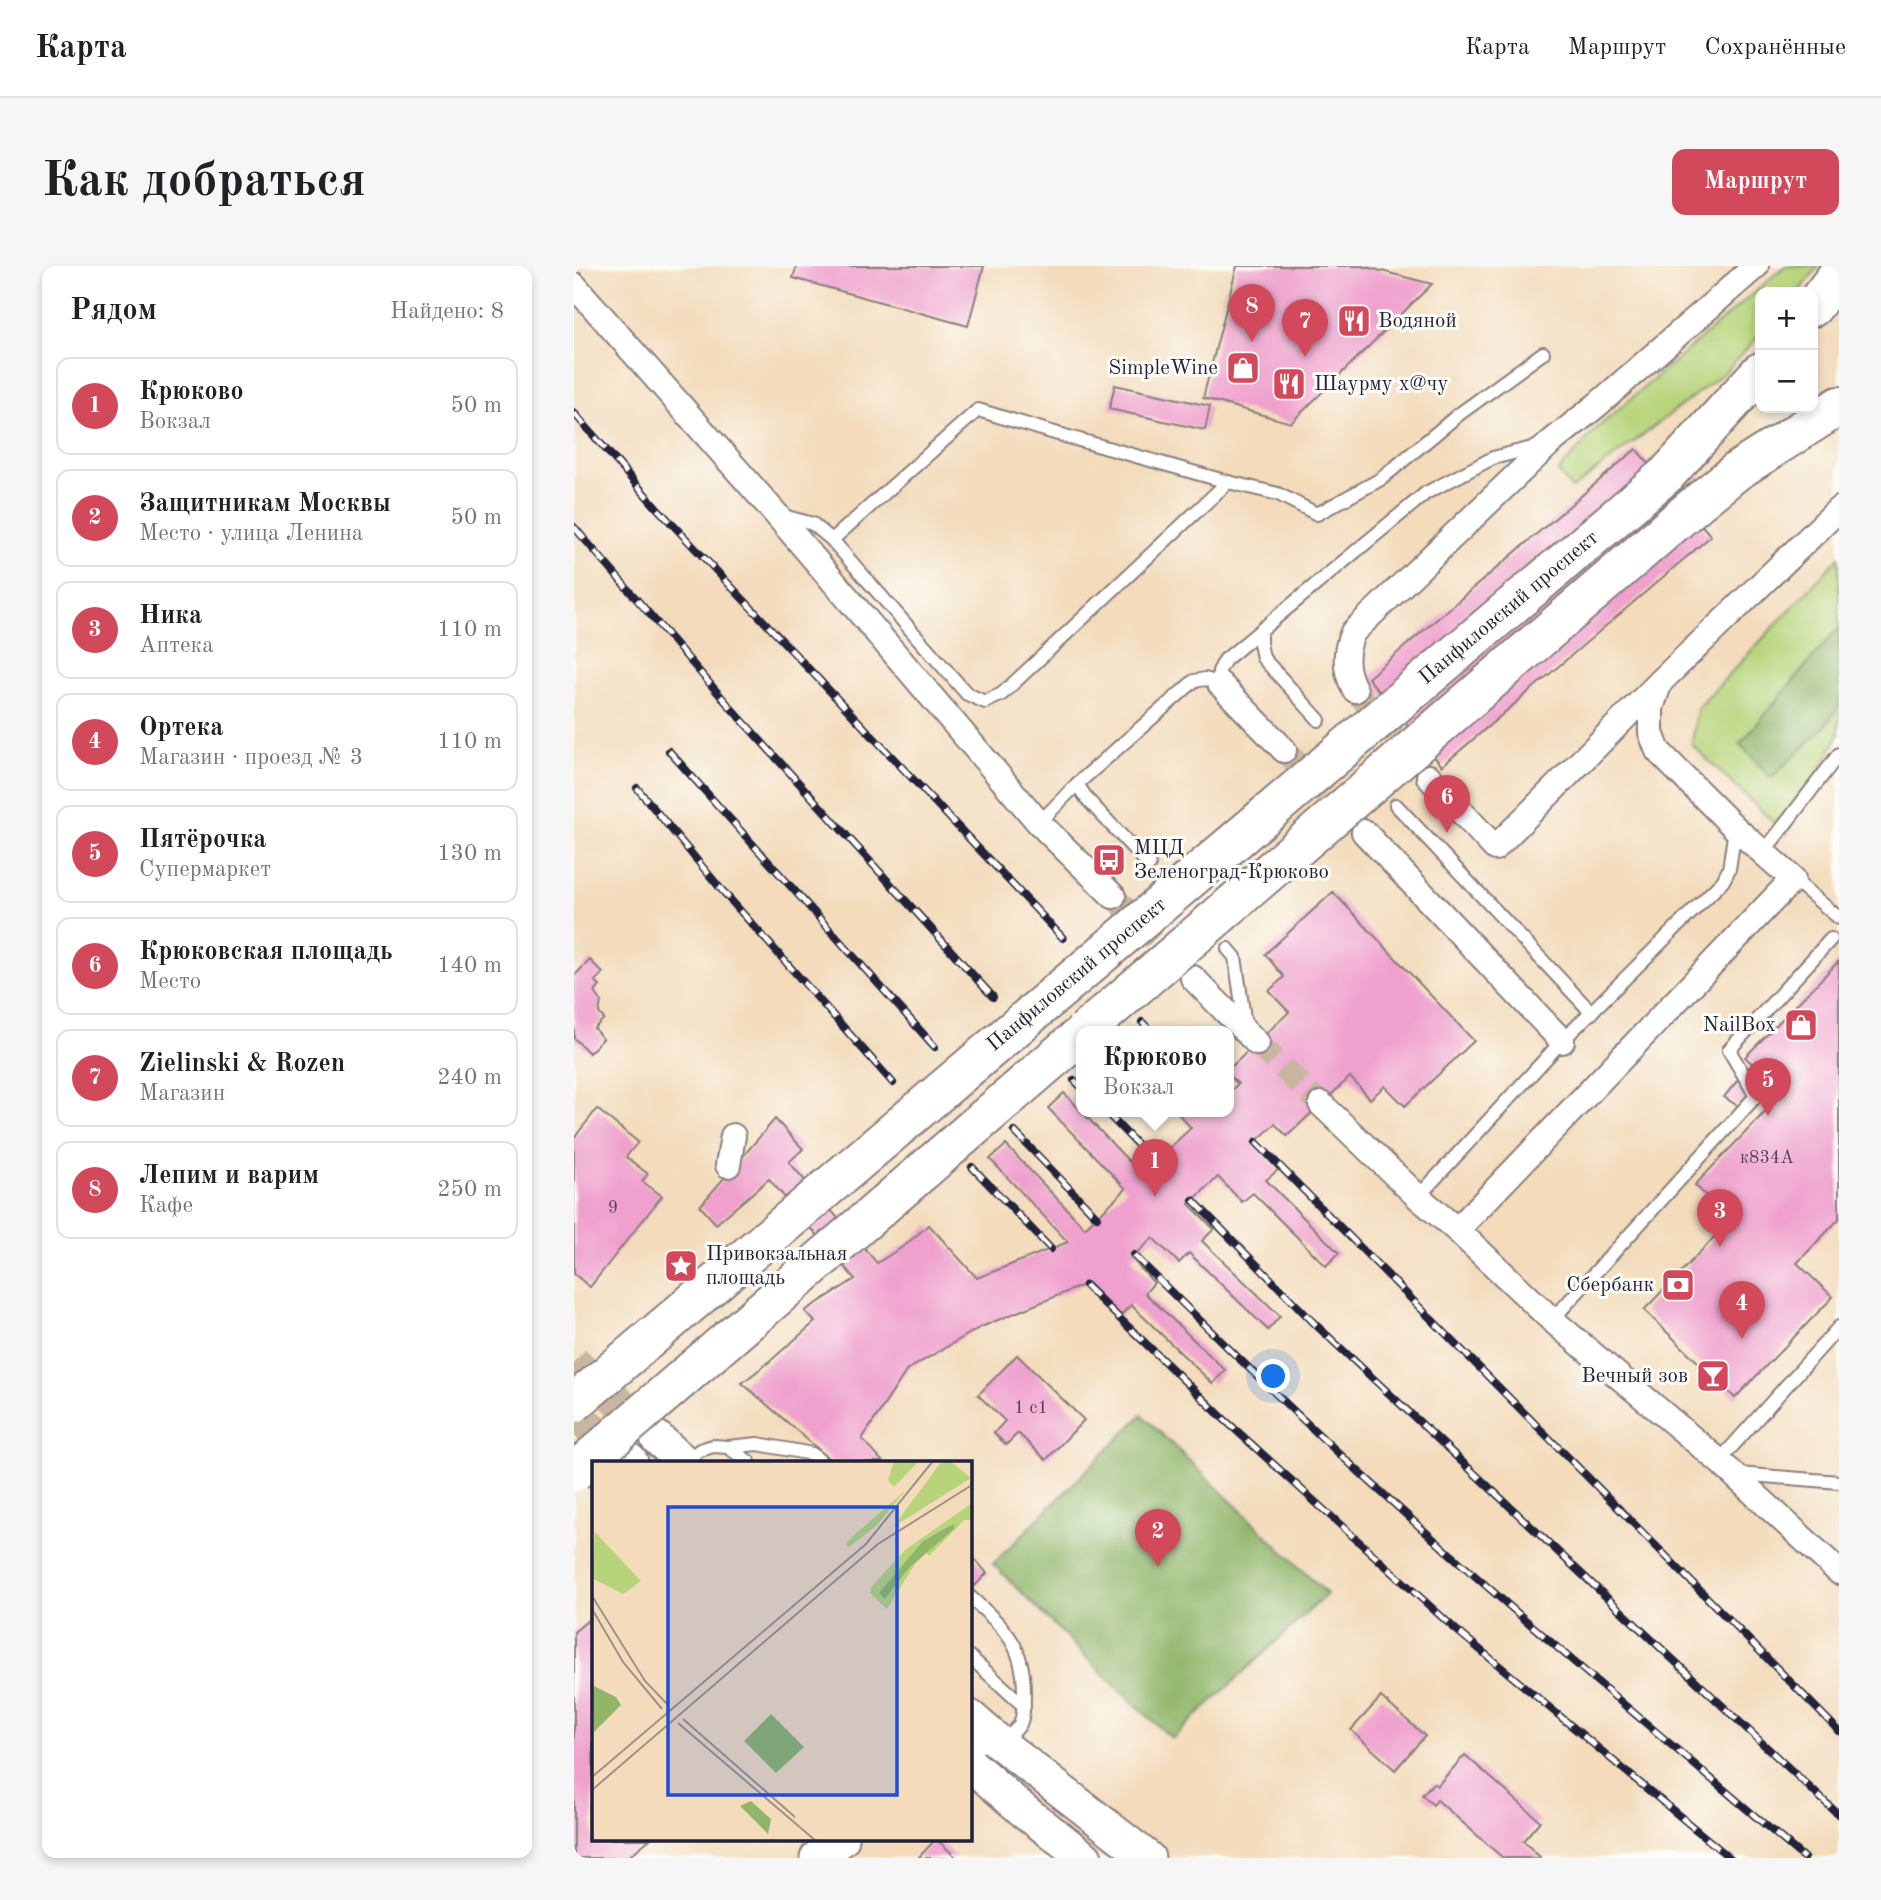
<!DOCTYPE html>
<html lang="ru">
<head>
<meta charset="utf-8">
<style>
	:root { --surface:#fff; --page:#f6f6f6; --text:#202124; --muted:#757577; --line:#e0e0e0; --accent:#d1495b }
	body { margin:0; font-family:"Old Standard TT",serif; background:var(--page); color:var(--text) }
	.controls { position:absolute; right:21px; top:21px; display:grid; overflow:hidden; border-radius:14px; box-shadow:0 4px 10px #0003 }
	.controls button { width:63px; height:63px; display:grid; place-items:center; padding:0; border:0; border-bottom:2px solid var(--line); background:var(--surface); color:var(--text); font:35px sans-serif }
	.you { position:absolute; left:700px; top:1111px; width:24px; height:24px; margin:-18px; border:5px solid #fff; border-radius:50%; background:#1a73e8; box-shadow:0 0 0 10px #1a73e833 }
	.badge { display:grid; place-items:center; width:46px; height:46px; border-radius:50%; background:var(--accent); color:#fff; font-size:23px; font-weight:700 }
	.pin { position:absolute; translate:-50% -58px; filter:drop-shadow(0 2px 4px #0008) }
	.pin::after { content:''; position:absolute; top:37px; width:24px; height:21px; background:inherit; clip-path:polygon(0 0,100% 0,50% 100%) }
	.popup { position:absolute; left:502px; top:760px; width:158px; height:91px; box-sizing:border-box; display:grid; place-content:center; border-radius:14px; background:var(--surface); filter:drop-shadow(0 2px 5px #0005); font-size:23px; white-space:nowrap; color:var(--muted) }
	.popup b { font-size:26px; color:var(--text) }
	.popup::after { content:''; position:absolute; left:50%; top:100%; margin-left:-14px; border:14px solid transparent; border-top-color:var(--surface) }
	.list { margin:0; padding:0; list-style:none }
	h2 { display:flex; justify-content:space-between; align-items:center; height:91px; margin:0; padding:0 28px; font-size:30px }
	h2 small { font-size:23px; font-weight:400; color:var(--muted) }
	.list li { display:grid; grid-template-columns:46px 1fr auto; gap:21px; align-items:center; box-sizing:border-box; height:98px; margin:0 14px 14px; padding:0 14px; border:2px solid var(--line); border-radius:14px }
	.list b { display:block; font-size:26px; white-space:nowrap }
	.list p { margin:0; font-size:23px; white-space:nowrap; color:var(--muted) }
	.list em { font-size:23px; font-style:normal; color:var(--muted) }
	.map { position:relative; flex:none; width:1265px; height:1592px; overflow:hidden; border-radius:14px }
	header { display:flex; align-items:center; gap:42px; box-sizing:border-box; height:98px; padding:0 35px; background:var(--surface); border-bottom:2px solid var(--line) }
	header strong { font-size:33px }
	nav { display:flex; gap:38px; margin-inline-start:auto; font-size:24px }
	.intro { display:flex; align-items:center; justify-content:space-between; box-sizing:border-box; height:168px; padding:0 42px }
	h1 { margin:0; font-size:49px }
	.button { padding:18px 32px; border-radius:14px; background:var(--accent); color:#fff; font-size:24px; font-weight:700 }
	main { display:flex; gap:42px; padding:0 42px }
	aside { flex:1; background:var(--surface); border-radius:14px; box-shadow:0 4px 10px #0003 }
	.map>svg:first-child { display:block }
</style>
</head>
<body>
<header>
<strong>Карта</strong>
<nav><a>Карта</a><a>Маршрут</a><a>Сохранённые</a></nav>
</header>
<div class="intro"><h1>Как добраться</h1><a class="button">Маршрут</a></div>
<main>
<aside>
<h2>Рядом<small>Найдено: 8</small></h2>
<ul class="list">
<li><span class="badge">1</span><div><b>Крюково</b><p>Вокзал</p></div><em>50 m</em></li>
<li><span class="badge">2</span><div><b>Защитникам Москвы</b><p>Место · улица Ленина</p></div><em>50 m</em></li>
<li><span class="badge">3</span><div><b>Ника</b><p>Аптека</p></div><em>110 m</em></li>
<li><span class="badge">4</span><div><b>Ортека</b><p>Магазин · проезд № 3</p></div><em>110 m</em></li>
<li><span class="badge">5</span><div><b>Пятёрочка</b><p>Супермаркет</p></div><em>130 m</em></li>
<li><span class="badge">6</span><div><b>Крюковская площадь</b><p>Место</p></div><em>140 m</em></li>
<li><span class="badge">7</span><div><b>Zielinski &amp; Rozen</b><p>Магазин</p></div><em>240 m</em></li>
<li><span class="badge">8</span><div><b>Лепим и варим</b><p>Кафе</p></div><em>250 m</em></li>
</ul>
</aside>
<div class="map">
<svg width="1265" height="1592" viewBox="0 0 1265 1592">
	<rect width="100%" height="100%" fill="#fdfcf7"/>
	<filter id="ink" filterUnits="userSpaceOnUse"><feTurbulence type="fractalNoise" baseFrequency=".0143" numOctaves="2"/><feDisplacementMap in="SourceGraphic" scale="14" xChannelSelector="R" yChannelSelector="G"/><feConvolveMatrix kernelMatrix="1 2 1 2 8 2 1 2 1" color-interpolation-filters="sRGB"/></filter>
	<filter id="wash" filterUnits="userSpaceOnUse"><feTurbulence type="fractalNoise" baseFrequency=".00686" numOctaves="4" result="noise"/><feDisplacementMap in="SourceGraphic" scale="28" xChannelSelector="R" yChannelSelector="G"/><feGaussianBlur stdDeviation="1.57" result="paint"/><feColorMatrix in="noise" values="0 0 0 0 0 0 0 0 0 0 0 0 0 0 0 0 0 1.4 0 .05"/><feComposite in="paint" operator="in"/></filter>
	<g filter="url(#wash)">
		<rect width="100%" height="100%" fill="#f3dbbb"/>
		<g fill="#b7d47a" stroke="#6c7b5a" stroke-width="2">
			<polygon points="1211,0 1245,0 1224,26 1186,26 1186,69 1151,106 998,223 984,206 1023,162"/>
			<polygon points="1265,291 1265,361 1166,478 1250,462 1265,439 1265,468 1212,568 1118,479 1123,443"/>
		</g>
		<g fill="#91b66a" stroke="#5a6c52" stroke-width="2">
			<polygon points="1265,361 1265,439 1250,462 1197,512 1166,478"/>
			<polygon points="568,1149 753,1328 598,1473 525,1404 419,1298"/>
		</g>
		<g id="blocks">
			<g fill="#efa0cd">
				<polygon points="223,0 410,0 394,60 219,12"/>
				<polygon points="663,0 788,0 858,18 717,157 629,132"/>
				<polygon points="541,119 636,140 631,164 535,143"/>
				<polygon points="1062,183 1137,270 868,500 794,412"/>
				<polygon points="759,626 900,775 831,840 811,820 796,833 776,811 713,870 701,858 680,877 704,904 692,914 765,987 752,1000 679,927 668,936 644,911 615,938 640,963 628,975 706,1050 694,1064 615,987 605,997 579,972 557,992 580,1017 571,1027 651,1104 639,1118 557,1039 546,1050 514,1017 407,1061 333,1104 288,1173 309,1196 259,1196 168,1117 195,1096 241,1056 231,1045 281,1013 195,913 142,958 126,940 201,853 229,883 215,896 303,997 330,980 355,959 403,1012 494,976 416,893 432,879 511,962 552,923 474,842 490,827 567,908 617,862 602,845 627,845 631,849 635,845 654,845 654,827 664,818 654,808 654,804 715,746 695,725 710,711 691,688"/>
				<polygon points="16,694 29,707 21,715 26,720 21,726 27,735 25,747 30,753 20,762 29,773 15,787 0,772 0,710"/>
				<polygon points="1265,695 1265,953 1223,997 1259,1031 1161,1132 1070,1044 1157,954 1121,919 1209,827 1171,791"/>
				<polygon points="1167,810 1179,829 1167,842 1150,831"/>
				<polygon points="23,843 64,876 52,891 74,908 68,915 88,930 16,1021 0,1008 0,872"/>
				<polygon points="443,1089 510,1154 472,1194 444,1167 432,1179 420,1167 431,1155 404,1129"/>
				<polygon points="396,1288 413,1307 401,1320 396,1315"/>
				<polygon points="19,1350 19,1573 76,1573 53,1592 0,1592 0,1366"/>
				<polygon points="807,1431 851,1470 821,1504 777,1464"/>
				<polygon points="891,1489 966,1555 949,1575 966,1591 965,1592 929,1592 863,1534 859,1539 848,1529 859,1517 863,1520"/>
				<polygon points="362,1573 383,1592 344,1592"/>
			</g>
		</g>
	</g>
	<g filter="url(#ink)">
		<use href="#blocks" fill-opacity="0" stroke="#8a7e7b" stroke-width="2"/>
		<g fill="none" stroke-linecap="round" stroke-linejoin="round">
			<g stroke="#c9b6a1" stroke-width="24" stroke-dasharray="24 12" stroke-linecap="butt">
				<polyline points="781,424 844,498"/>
				<polyline points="710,484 778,554"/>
				<polyline points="539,630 607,699"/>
				<polyline points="683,777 747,838"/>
			</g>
			<g stroke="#c9b6a1" stroke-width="33" stroke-dasharray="33 17" stroke-linecap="butt">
				<polyline points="0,1096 81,1170"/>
				<polyline points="0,1148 54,1194"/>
			</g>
			<defs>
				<g id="lane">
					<polyline points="654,216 704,228 743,248 807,213 884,149 969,87"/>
					<polyline points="209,250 239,258 258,274 404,144 484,168 654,216 428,428 411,436 393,428 258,274"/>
					<polyline points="686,365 686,377 689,392 745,454"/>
					<polyline points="503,518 513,533 575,599"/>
					<polyline points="822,539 1018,747"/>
					<polyline points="465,557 503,518 620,415 631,413 646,418 645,405 651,394 852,227 919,192 966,180"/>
					<polyline points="1189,587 1265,488"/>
					<polyline points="1219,613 1265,652"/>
					<polyline points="654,683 661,691 671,759"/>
					<polyline points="844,931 988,775 1149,615 1155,603 1161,563"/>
					<polyline points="978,1054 1182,830 1155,784 1257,673"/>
					<polyline points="154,1181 175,1196"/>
					<polyline points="1145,1195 1265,1061"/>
					<polyline points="110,1196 126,1184 139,1180 154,1181 184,1178 238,1188 247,1196"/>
					<polyline points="1164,1208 1265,1216"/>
					<path d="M 396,1331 C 429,1361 450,1377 450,1426 C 450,1436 450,1449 446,1458 C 442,1465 433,1472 427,1478 L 396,1481"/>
					<polyline points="396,1391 450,1440"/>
				</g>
				<g id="street">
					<polyline points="0,19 202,248 465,557 539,630"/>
					<polyline points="646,418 710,484"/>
					<path d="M 781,424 C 770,404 770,386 779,366 L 976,177 L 1023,139 L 1182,0"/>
					<polyline points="855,511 921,582 1086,416 1265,243"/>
					<polyline points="790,566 988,775"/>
					<polyline points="619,712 683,777"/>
					<polyline points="747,838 844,931 883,964 978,1054 1145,1195 1265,1306"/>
					<polyline points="154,899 159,870"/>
					<polyline points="883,964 1219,613 1161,562 1084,485 1077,467 1077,442 1086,416"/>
				</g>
				<g id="secondary">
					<polyline points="83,1172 110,1196"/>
					<polyline points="55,1194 57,1196"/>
					<polyline points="396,1451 427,1478 574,1592"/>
					<polyline points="396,1498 450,1545 511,1592"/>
					<polyline points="243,1592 268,1573"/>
				</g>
				<g id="primary">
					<polyline points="1239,41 1265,7"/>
					<polyline points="1093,208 1186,106"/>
					<polyline points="1121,239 1163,205 1265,140"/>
				</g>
			</defs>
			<use href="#lane" stroke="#8a7e7b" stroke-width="16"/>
			<use href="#street" stroke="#8a7e7b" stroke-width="28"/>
			<use href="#secondary" stroke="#8a7e7b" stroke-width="37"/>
			<use href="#primary" stroke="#8a7e7b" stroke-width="42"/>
			<use href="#lane" stroke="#fff" stroke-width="12"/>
			<use href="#street" stroke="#fff" stroke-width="24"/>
			<use href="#secondary" stroke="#fff" stroke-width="33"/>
			<use href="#primary" stroke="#fff" stroke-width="38"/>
			<defs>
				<g id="rail">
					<polyline points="0,147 83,242 489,672"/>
					<polyline points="0,261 157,442 419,731"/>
					<polyline points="95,485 361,781"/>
					<polyline points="63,522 146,622 319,817"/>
					<polyline points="568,756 577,765"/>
					<polyline points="500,814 508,822"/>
					<polyline points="531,845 580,896"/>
					<polyline points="440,865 523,951"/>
					<polyline points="682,876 1265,1465"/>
					<polyline points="398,901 477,983"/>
					<polyline points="619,934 743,1060 1265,1549"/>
					<path d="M 560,989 C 640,1069 721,1148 805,1224 C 943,1350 1088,1470 1230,1592"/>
					<polyline points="511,1019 652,1155 880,1362 1156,1592"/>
				</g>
			</defs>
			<use href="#rail" stroke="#22223b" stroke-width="8"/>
			<use href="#rail" stroke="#fdfcf7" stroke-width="5" stroke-dasharray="16" stroke-linecap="butt"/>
			<defs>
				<g id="primary-bridge">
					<polyline points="511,765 1121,239"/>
					<polyline points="0,1137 1093,208"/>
					<polyline points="0,1206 508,768"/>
				</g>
			</defs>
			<use href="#primary-bridge" stroke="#8a7e7b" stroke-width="42" stroke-linecap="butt"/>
			<use href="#primary-bridge" stroke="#fff" stroke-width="38"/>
		</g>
	</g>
	<defs>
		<symbol id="restaurant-square" viewBox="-11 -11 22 22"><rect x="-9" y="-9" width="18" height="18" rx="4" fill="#d1495b" stroke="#fdfcf7"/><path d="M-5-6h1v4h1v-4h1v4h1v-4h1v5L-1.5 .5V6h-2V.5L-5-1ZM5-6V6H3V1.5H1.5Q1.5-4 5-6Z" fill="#fff"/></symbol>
		<symbol id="shop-square" viewBox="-11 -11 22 22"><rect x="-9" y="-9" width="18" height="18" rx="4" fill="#d1495b" stroke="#fdfcf7"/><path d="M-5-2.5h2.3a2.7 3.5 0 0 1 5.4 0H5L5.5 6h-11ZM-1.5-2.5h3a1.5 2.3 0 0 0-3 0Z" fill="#fff"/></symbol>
		<symbol id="bus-square" viewBox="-11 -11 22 22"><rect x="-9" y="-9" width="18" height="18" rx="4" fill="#d1495b" stroke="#fdfcf7"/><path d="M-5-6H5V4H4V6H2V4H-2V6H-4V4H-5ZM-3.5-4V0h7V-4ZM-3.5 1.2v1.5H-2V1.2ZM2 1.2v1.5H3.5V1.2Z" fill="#fff"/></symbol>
		<symbol id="sight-square" viewBox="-11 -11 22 22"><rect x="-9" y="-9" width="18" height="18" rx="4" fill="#d1495b" stroke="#fdfcf7"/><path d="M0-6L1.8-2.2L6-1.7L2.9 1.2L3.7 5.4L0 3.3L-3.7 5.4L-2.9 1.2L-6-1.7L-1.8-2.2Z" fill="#fff"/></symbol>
		<symbol id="bank-square" viewBox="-11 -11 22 22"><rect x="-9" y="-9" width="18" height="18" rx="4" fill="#d1495b" stroke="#fdfcf7"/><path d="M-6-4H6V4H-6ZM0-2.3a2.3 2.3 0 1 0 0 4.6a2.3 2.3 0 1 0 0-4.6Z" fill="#fff"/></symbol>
		<symbol id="bar-square" viewBox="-11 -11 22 22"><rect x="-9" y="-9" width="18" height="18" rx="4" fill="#d1495b" stroke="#fdfcf7"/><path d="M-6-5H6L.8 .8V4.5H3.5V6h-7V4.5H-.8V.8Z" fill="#fff"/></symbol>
	</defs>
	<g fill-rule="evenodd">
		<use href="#restaurant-square" x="761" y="36" width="38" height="38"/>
		<use href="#shop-square" x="650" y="83" width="38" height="38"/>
		<use href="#restaurant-square" x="696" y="99" width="38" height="38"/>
		<use href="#bus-square" x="516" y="575" width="38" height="38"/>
		<use href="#shop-square" x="1208" y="740" width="38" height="38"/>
		<use href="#sight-square" x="88" y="981" width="38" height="38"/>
		<use href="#bank-square" x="1085" y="1000" width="38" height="38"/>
		<use href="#bar-square" x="1120" y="1091" width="38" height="38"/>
	</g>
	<g text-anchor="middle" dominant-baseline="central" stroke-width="6" stroke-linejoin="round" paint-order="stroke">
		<g font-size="18" fill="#554260">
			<text x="1193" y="892">к834А</text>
			<text x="39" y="942">9</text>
			<text x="457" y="1142">1 с1</text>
		</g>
		<g font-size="21" fill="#22223b" stroke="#fdfcf7" text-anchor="start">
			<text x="804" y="55">Водяной</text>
			<text x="644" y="102" text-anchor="end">SimpleWine</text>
			<text x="740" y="118">Шаурму х@чу</text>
			<text x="560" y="582">МЦД<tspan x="560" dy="24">Зеленоград-Крюково</tspan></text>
			<text x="1202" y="759" text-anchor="end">NailBox</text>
			<text x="132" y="988">Привокзальная<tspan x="132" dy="24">площадь</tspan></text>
			<text x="1080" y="1019" text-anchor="end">Сбербанк</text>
			<text x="1114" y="1110" text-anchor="end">Вечный зов</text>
		</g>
		<g font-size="21" fill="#22223b" stroke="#fdfcf7">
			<text transform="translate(935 342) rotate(-40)">Панфиловский проспект</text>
			<text transform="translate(503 709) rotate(-40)">Панфиловский проспект</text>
		</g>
	</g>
	<g transform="translate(18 1195)">
		<rect width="380" height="380" fill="#f3dbbb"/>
		<path d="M 302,0 L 327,0 L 302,26 L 296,19 ZM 350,0 L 358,0 L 379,17 L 301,66 ZM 314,29 L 284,65 L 257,86 L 254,83 L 261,75 ZM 380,42 L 380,59 L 372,59 L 337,95 L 334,92 L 323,103 L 295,148 L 278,132 L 279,126 L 313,89 ZM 361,63 L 362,67 L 317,107 L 292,138 L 331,80 ZM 3,71 L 49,120 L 31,133 L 0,117 Z" fill="#b7d47a" fill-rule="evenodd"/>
		<path d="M 361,63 L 363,67 L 317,107 L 293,138 L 287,132 L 331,80 ZM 0,224 L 24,236 L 29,244 L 2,271 ZM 179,253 L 212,286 L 184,312 L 152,280 ZM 159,340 L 179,358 L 176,373 L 148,345 Z" fill="#91b66a"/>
		<path fill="none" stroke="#9f9188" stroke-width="2" d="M 0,135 L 53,220 L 75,243M 0,148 L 31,201 L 70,248M 91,258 L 203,356M 86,262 L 224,380M 0,316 L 274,83 L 341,0M 0,329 L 286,83 L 380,24"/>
		<path fill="#1d4ed8" fill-opacity="0.15" stroke="#1d4ed8" stroke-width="3.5" d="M 76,46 L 305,46 L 305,334 L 76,334 Z"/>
		<rect width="380" height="380" fill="none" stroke="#22223b" stroke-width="3.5"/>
	</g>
</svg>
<div class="controls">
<button>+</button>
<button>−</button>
</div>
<div class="you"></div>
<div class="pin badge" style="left:581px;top:931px">1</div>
<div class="popup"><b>Крюково</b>Вокзал</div>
<div class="pin badge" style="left:584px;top:1301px">2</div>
<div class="pin badge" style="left:1146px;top:981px">3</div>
<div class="pin badge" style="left:1168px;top:1073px">4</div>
<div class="pin badge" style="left:1194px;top:850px">5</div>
<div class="pin badge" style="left:873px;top:567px">6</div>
<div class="pin badge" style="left:731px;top:91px">7</div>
<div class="pin badge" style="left:678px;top:76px">8</div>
</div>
</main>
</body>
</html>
